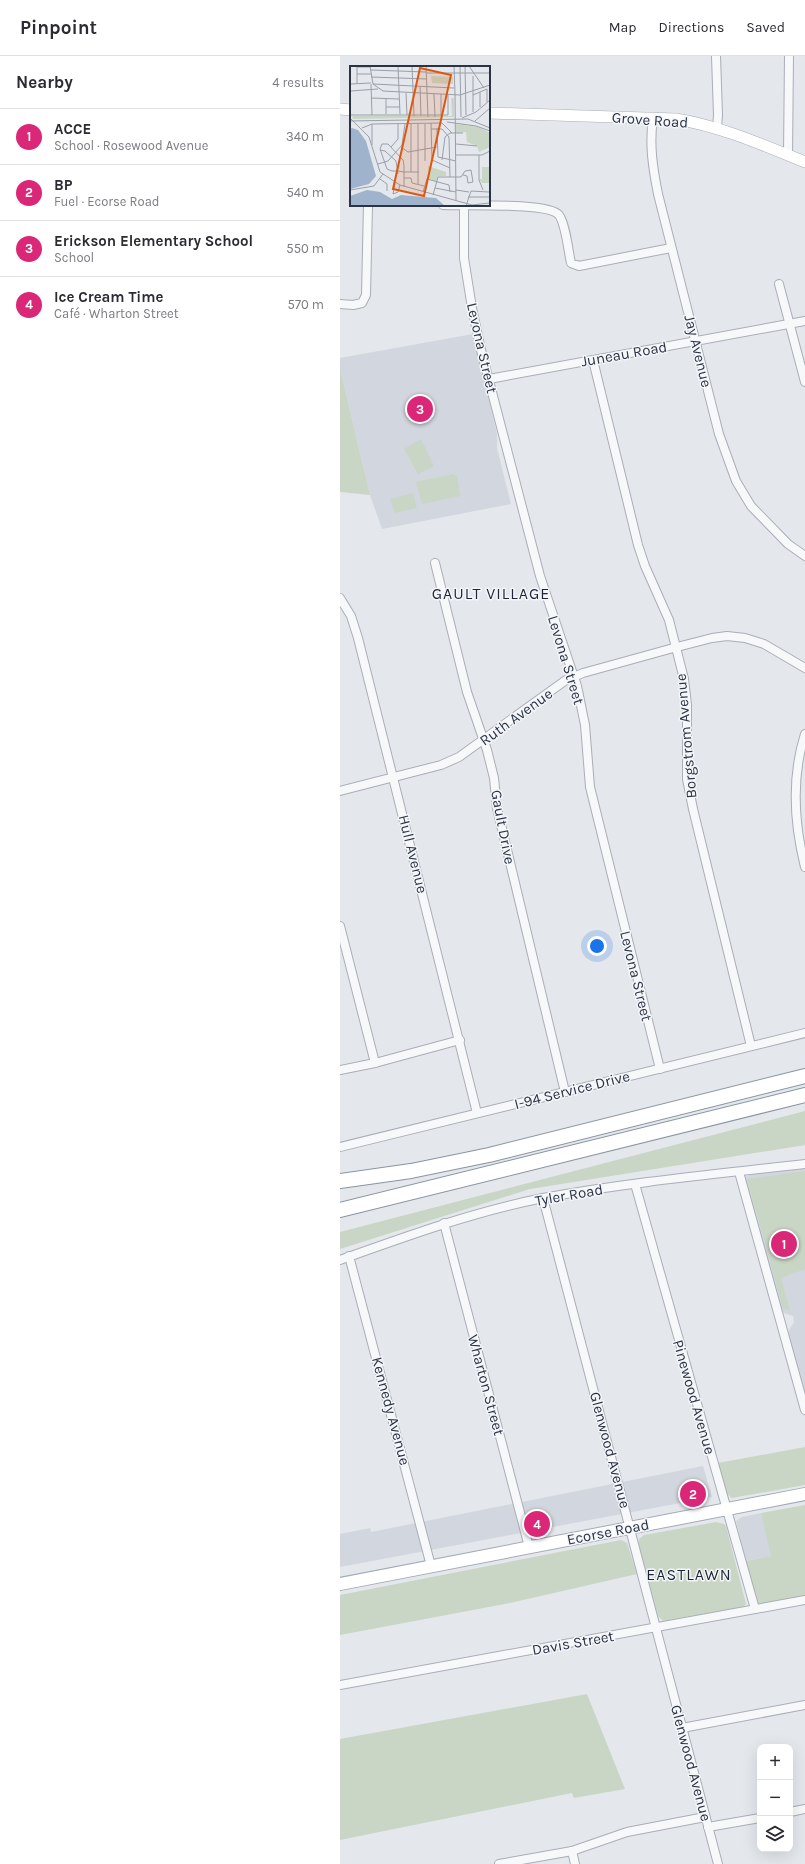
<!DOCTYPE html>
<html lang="en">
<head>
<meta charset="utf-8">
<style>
	:root { --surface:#fff; --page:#f7f7f7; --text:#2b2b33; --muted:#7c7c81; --line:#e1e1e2; --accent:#db2777 }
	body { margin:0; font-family:Karla,sans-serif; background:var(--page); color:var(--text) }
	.controls { position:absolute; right:12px; bottom:12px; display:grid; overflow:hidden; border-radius:8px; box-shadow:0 4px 16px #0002 }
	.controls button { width:36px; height:36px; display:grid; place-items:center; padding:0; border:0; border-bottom:1px solid var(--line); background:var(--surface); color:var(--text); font:20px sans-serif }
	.you { position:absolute; left:257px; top:890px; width:14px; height:14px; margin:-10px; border:3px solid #fff; border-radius:50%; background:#1a73e8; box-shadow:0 0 0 6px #1a73e833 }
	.badge { display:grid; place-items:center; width:26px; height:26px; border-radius:50%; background:var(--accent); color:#fff; font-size:13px; font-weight:700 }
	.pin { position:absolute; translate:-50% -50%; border:2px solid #fff; box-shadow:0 1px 4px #0006 }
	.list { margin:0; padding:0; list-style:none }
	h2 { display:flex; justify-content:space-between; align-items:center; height:52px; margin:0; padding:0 16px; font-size:17px }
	h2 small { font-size:13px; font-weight:400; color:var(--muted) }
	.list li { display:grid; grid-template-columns:26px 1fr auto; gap:12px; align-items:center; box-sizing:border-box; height:56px; padding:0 16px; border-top:1px solid var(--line) }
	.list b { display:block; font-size:15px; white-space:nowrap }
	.list p { margin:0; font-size:13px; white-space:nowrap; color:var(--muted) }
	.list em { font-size:13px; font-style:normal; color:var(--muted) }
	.icon { flex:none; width:22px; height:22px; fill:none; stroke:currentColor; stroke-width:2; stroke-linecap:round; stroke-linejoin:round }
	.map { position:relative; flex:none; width:465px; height:1808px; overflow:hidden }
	header { display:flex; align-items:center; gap:24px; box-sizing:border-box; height:56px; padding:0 20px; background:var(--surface); border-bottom:1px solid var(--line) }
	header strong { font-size:19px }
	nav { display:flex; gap:22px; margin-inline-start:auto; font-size:14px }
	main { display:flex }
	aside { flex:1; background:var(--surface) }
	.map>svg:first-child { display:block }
</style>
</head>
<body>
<header>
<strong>Pinpoint</strong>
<nav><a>Map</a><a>Directions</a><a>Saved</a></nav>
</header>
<main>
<aside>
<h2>Nearby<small>4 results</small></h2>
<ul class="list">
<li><span class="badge">1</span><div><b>ACCE</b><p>School · Rosewood Avenue</p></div><em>340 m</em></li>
<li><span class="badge">2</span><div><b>BP</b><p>Fuel · Ecorse Road</p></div><em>540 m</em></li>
<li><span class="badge">3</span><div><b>Erickson Elementary School</b><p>School</p></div><em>550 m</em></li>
<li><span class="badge">4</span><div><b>Ice Cream Time</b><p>Café · Wharton Street</p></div><em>570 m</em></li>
</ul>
</aside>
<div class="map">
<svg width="465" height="1808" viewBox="0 0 465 1808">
	<rect width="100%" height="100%" fill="#e4e7ec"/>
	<g fill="#d2d6de">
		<polygon points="133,278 157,378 157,392 171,448 42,473 30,439 0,312 0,302"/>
		<polygon points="465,1112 465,1339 449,1281 449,1274 454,1266 453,1260 444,1257 441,1252 404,1124 405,1121 410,1119"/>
		<polygon points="363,1410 372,1441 0,1511 0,1478 30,1472 31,1476"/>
		<polygon points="421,1457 432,1500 406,1505 396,1465 402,1461"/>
	</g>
	<g fill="#c9d6c5">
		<polygon points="0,312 30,439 0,436"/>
		<polygon points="81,383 94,410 78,418 64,393"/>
		<polygon points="114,418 114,420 117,419 120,440 82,448 76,426"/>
		<polygon points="73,437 77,452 55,457 50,443"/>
		<polygon points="465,1055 465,1089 190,1133 0,1193 0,1176"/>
		<polygon points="465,1115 465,1213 441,1222 450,1255 443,1252 407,1123"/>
		<polygon points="465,1391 465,1429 392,1442 387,1438 378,1407"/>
		<polygon points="465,1449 465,1540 425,1548 418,1547 406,1505 431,1500 421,1457"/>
		<polygon points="376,1466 384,1468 386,1470 406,1548 403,1551 323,1565 318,1560 299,1490 299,1483 304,1479"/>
		<polygon points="281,1484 287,1487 297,1518 170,1547 0,1579 0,1539"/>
		<polygon points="247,1638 285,1733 234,1742 232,1737 0,1784 0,1683"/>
	</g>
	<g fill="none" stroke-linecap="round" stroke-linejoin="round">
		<defs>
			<g id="street">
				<polyline points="376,0 378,59 377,73"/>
				<path d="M 313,63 C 309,88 313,113 318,138 L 379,378 L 396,425 L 411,450 L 448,488 L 465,500"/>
				<polyline points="448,99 449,0"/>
				<path d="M 103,149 C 122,150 209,146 219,159 C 226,169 228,194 231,207 L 239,210 L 331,192"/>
				<polyline points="124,149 124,202 132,252 141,294 200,520 237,630 245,669 250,731 320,1013"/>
				<polyline points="439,228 465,326"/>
				<polyline points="0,248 13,249 22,247 26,239 28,149"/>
				<polyline points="253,304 298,489 305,510 329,564 344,623 347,649 347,723 353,753 411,990"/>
				<polyline points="149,323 465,265"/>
				<polyline points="95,507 127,636 147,694 154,722 157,752 225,1036"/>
				<polyline points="0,542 11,560 18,582 137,1057"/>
				<path d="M 465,678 C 451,722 454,767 465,811"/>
				<polyline points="0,735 101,709 119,701 226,624 243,617 337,591 372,582 387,580 405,582 424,588 465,612"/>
				<polyline points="0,870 35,1007"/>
				<polyline points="0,1014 35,1007 120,984"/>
				<polyline points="0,1091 465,977"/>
				<polyline points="399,1116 465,1354"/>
				<polyline points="295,1128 415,1553"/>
				<polyline points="203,1142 378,1808"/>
				<polyline points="104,1167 189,1491"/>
				<polyline points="9,1200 91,1510"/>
				<path d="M 0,1204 C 67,1180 133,1156 203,1142 C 289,1126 378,1118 465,1108"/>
				<polyline points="0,1629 465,1544"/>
				<polyline points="342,1672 465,1649"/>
				<polyline points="450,1756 465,1753"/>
				<polyline points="368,1771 420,1762"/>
				<polyline points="232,1795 235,1808"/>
				<polyline points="159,1808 232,1795 287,1776 365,1761"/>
			</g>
			<g id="secondary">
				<polyline points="0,53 11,54"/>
				<path d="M 149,57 L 336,63 C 380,70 423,89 465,106"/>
			</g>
			<polyline id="primary" points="0,1528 465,1438"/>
			<g id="highway">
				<polyline points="0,1125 71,1115 149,1099 465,1020"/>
				<polyline points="0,1154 465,1039"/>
			</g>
		</defs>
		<use href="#street" stroke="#a9aeb7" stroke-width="10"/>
		<use href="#secondary" stroke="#a9aeb7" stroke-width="12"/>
		<use href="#primary" stroke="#a3abb8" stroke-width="14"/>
		<use href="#highway" stroke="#8b94a3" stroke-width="16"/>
		<use href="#street" stroke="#f7f8fa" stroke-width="8"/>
		<use href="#secondary" stroke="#fff" stroke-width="11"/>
		<use href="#primary" stroke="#fff" stroke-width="12"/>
		<use href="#highway" stroke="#fff" stroke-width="14"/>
	</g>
	<g text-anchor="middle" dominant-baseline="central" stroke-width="3" stroke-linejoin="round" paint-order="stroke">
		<g font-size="15" fill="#2b3445" stroke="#f4f6f9">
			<text transform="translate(310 64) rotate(4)">Grove Road</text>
			<text transform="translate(142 292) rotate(77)">Levona Street</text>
			<text transform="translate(358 295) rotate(76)">Jay Avenue</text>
			<text transform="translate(284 298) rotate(-10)">Juneau Road</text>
			<text transform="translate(226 604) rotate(73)">Levona Street</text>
			<text transform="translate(176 661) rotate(-36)">Ruth Avenue</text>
			<text transform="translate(346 680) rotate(-95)">Borgstrom Avenue</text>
			<text transform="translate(163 771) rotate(79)">Gault Drive</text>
			<text transform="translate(73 798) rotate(76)">Hull Avenue</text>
			<text transform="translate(296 920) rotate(76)">Levona Street</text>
			<text transform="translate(232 1034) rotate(-14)">I-94 Service Drive</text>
			<text transform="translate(229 1139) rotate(-10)">Tyler Road</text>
			<text transform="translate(146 1329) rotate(75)">Wharton Street</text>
			<text transform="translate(354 1341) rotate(74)">Pinewood Avenue</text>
			<text transform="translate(51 1355) rotate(75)">Kennedy Avenue</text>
			<text transform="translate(270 1394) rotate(75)">Glenwood Avenue</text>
			<text transform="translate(268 1476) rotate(-11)">Ecorse Road</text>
			<text transform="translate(233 1587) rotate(-10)">Davis Street</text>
			<text transform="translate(351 1707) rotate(75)">Glenwood Avenue</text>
		</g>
		<g font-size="16" letter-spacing="1" fill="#1d2536" stroke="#f4f6f9">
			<text x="151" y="537">GAULT VILLAGE</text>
			<text x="349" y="1518">EASTLAWN</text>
		</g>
	</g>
	<g transform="translate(10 10)">
		<rect width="140" height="140" fill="#e4e7ec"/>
		<path d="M 81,10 L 103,11 L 103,18 L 82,17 ZM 101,32 L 104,32 L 104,51 L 4,53 L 2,52 L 3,50 L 102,50 ZM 106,58 L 128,61 L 140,67 L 140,81 L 129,86 L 127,80 L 117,76 L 116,66 L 106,67 ZM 78,100 L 96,106 L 96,110 L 88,110 L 86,115 L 79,113 ZM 132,101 L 140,101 L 140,117 L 132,117 L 129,113 L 132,113 Z" fill="#c9d6c5"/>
		<path d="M 2,62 L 8,64 L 16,75 L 26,110 L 19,118 L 0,123 L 0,63 ZM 17,124 L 30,126 L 42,133 L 51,129 L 86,132 L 95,140 L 0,140 L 0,130 Z" fill="#9fb4cc"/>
		<path fill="none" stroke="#9a9fa9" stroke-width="1" d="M 7,0 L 7,18M 20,0 L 23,18 L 33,25 L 110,29 L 140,19M 48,0 L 50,48M 62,0 L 64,50M 76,0 L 78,51M 104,0 L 105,28M 110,0 L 111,51M 115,0 L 116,49M 119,0 L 134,22M 7,1 L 20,1M 21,4 L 76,6M 76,7 L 140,7M 7,8 L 21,8M 21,11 L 77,13M 0,18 L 21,17M 21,18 L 22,49M 23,18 L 104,22M 70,20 L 71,50M 0,25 L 28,23M 130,26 L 130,41M 56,27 L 57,49M 84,28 L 85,51M 91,28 L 91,50M 105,28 L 106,135M 123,29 L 137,23 L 137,36M 21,32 L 49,33M 36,33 L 36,48M 36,41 L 50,41M 123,46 L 123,10M 0,49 L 98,49 L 98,29M 0,52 L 19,71 L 30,106 L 50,119 L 122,139 L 140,137M 112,52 L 126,46 L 140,34M 0,55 L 118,53 L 140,62M 125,55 L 140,42M 97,56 L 126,60 L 140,65M 81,57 L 82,94 L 100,102M 61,58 L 61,106M 75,58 L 75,95M 12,62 L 22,58 L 92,57 L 102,67M 87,62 L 88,91 L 106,95M 81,63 L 92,63 L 99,71 L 100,111M 106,78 L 127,80M 22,79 L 22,58M 41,81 L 48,73 L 48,58M 51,81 L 58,86 L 87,81M 30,84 L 35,85 L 46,95 L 48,108M 106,89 L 132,89 L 140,85M 129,89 L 129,114 L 133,124M 92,94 L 95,71 L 100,67 L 113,67M 28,98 L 38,95 L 52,79 L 55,58M 54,112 L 61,112 L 62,117 L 74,120M 30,113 L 37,118 L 37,125M 45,117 L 43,128 L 48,126 L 50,119M 68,118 L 68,58M 54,121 L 54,99 L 53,94 L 38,78 L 32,78 L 30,83 L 37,103 L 42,105 L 48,105 L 54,106 L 69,106M 85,122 L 106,126M 0,124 L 24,120 L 33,108M 106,124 L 119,126M 73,126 L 77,113 L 99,119 L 100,126M 83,129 L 88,111 L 111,111 L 115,105 L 121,104 L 123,116 L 118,117 L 117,110 L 113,109M 118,131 L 140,131M 116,140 L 121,125 L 139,126"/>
		<path fill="#df570f" fill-opacity="0.15" stroke="#df570f" stroke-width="2" d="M 70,2 L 101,9 L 74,130 L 43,123 Z"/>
		<rect width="140" height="140" fill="none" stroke="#2b3445" stroke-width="2"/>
	</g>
</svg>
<div class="controls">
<button>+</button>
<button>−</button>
<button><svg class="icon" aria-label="layers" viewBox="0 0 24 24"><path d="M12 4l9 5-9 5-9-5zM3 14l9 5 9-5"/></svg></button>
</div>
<div class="you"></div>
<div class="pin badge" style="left:444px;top:1188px">1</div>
<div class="pin badge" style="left:353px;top:1438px">2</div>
<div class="pin badge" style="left:80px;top:353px">3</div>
<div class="pin badge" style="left:197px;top:1468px">4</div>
</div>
</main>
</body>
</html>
